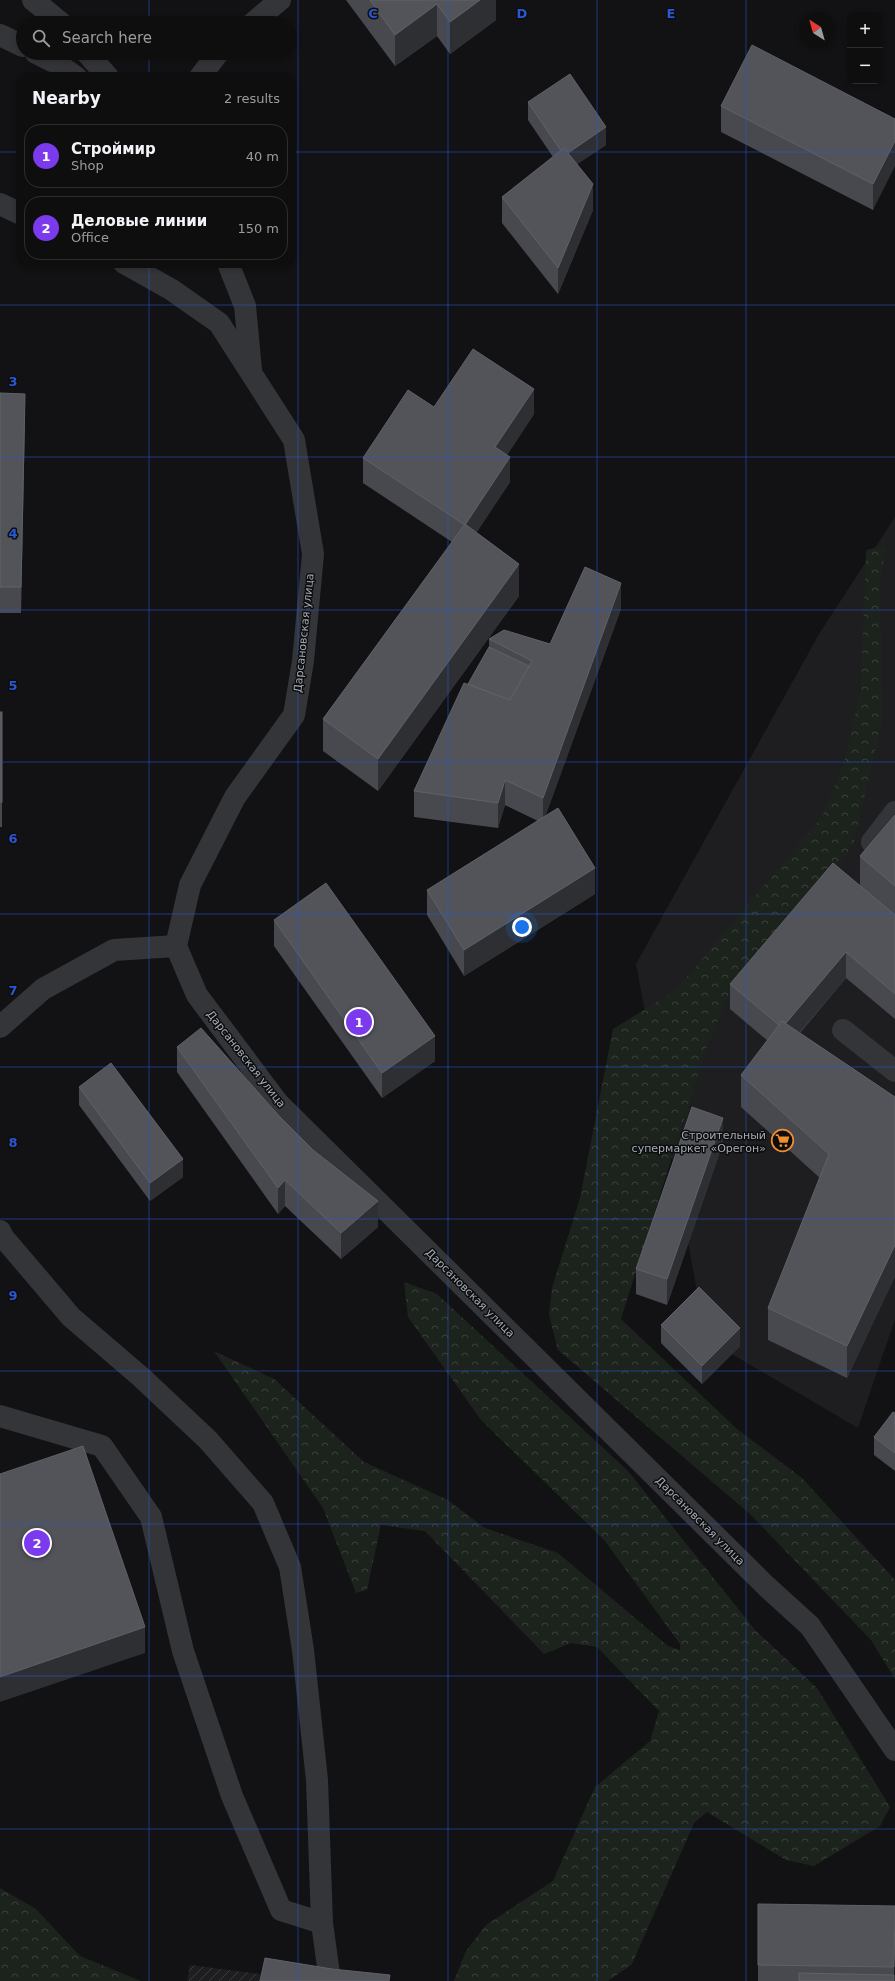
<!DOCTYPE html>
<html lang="en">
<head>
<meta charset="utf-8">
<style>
	:root { --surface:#0e0e0f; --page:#171718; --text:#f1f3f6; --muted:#9b9c9e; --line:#2e2e2f; --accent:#7c3aed }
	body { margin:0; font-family:"DejaVu Sans",sans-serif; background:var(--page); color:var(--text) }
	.controls { position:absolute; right:12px; top:12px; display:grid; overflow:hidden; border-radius:8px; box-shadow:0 2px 6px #0003 }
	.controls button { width:36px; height:36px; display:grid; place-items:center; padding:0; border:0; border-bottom:1px solid var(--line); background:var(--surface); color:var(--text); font:20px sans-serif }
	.compass { position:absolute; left:799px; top:12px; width:36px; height:36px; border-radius:50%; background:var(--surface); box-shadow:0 2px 6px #0003; rotate:323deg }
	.you { position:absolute; left:522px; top:927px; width:14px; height:14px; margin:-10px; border:3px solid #fff; border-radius:50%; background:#1a73e8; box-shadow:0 0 0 6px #1a73e833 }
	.badge { display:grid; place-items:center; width:26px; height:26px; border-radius:50%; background:var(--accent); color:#fff; font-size:13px; font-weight:700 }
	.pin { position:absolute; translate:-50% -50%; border:2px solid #fff; box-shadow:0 1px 4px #0006 }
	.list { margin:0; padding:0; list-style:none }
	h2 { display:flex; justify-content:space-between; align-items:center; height:52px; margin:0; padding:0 16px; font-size:17px }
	h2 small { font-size:13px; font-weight:400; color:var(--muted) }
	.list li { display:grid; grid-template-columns:26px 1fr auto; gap:12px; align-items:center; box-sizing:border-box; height:64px; margin:0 8px 8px; padding:0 8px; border:1px solid var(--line); border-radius:16px }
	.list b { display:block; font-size:15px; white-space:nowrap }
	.list p { margin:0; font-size:13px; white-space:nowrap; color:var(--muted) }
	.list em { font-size:13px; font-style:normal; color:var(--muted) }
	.icon { flex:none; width:22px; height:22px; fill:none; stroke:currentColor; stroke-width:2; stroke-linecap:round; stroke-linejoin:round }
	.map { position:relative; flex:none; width:895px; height:1981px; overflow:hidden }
	.search { position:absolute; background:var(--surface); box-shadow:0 2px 6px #0003; left:16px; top:16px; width:280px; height:44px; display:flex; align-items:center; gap:10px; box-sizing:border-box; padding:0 14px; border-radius:22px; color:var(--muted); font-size:15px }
	.panel { position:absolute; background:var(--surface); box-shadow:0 2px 6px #0003; left:16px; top:72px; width:280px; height:196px; border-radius:16px }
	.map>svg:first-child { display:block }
</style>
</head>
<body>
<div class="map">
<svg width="895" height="1981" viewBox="0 0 895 1981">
	<defs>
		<pattern id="industrial-furrows" width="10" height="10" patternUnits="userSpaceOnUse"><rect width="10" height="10" fill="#1e1e20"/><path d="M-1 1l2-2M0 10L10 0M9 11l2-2" fill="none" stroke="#3c3c3e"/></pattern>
		<pattern id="forest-crowns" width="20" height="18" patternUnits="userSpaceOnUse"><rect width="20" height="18" fill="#1c231c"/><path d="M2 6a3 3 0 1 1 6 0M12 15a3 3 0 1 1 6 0" fill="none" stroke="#3a403b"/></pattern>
	</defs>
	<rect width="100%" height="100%" fill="#121214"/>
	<polygon fill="#1e1e20" points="895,517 895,1319 858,1428 706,1339 636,964 819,634"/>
	<polygon fill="url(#industrial-furrows)" points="190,1965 316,1981 187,1981"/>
	<g fill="url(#forest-crowns)">
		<polygon points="887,545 880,578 882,720 853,846 743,969 730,992 707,1046 621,1319 737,1429 802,1478 895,1580 895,1679 871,1640 750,1514 558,1350 549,1315 552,1288 580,1198 613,1029 676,990 822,817 844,764 861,688 866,550"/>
		<polygon points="404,1282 437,1294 628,1471 756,1631 817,1688 890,1807 880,1826 814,1866 786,1860 707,1812 694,1823 632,1964 608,1981 454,1981 466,1951 486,1925 553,1881 595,1787 650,1741 659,1711 597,1647 571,1643 544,1654 425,1531 381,1525 367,1590 356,1593 323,1508 214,1351 274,1379 364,1462 446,1499 485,1528 558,1553 668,1646 680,1650 680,1644 605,1541 481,1420 408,1317"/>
		<polygon points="0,1888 36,1909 80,1956 141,1981 0,1981"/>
	</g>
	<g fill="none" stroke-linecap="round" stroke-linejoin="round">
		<g stroke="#333538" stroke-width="22">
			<polyline points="33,0 61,23"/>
			<polyline points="253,23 280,0"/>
			<polyline points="0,35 23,46"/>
			<polyline points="36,53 56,63 76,77"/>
			<polyline points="87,53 108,77"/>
			<polyline points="200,77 218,53"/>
			<polyline points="0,204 21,214"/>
			<polyline points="124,263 172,290 219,323 294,440 313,554 303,661 294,715 235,797 190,885 176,946 197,995 278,1103 766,1586 810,1626 895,1750"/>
			<polyline points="228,263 245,306 251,370"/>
			<polyline points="872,842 895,812"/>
			<polyline points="0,1027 43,989 114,950 176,946"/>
			<polyline points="843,1030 895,1071"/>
			<polyline points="0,1231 3,1237 71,1317 141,1377 208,1440 263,1503 290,1567 303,1650 317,1780 322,1923 330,1981"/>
			<polyline points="0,1416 102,1446 151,1517 183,1651 232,1796 281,1910 322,1923"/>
		</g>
	</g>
	<g fill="#48494f">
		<polygon points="346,0 496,0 496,20 450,54 437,36 395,66"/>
		<polygon points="528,102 606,145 577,164 593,210 558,294 502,223 502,197 553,157 528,120"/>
		<polygon points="721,106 895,119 873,210 721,132"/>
		<polygon points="0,393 25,419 21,613 0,613"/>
		<polygon points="434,407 534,414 507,455 510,482 476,533 519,596 378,791 323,751 323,719 452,542 363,483 363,458"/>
		<polygon points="621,609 545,816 595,894 464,976 427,915 427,890 538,821 505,805 498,828 414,817 414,791 468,684 489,647 489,639 550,644"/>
		<rect x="0" y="712" width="2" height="115"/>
		<polygon points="895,815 895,1019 846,978 800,1033 895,1097 895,1276 847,1378 768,1340 768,1308 820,1178 741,1107 741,1075 768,1041 730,1009 730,984 860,886 860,856"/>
		<polygon points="274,920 435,1061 382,1098 274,946"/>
		<polygon points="177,1047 378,1227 341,1259 285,1206 278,1214 177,1072"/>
		<polygon points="79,1087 183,1177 150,1201 79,1105"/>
		<polygon points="723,1143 667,1305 636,1294 636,1269"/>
		<polygon points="661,1325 740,1346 702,1384 661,1343"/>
		<polygon points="895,1413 895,1471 874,1455 874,1437"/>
		<polygon points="758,1904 895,1931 894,1981 758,1981"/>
	</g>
	<g fill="#2e2f33">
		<polygon points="480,0 496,0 496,20 450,54 450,22"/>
		<polygon points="437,4 437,36 395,66 395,35"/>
		<polygon points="606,127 606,145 564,173 564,155"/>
		<polygon points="895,141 895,166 873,210 873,184"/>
		<polygon points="593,184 593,210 558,294 558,268"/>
		<polygon points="534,389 534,414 495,473 495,447"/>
		<polygon points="25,394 25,419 21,613 21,587"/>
		<polygon points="510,457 510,482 465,550 465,525"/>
		<polygon points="519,564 519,596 378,791 378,759"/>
		<polygon points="621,583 621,609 543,823 543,798"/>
		<polygon points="505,780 505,805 498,828 498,803"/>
		<polygon points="595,868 595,894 464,976 464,950"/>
		<polygon points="846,952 846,978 782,1053 782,1028"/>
		<polygon points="435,1036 435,1061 382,1098 382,1073"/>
		<polygon points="723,1118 723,1143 667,1305 667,1279"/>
		<polygon points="183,1159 183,1177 150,1201 150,1183"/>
		<polygon points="285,1180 285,1206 278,1214 278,1188"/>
		<polygon points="378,1201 378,1227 341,1259 341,1233"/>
		<polygon points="895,1245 895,1276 847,1378 847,1346"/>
		<polygon points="740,1328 740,1346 702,1384 702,1366"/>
		<polygon points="145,1627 145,1653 0,1702 0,1677"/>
	</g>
	<g fill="#52545a" stroke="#5e6268">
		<polygon points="370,0 480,0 450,22 437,4 395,35"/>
		<polygon points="752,45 895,119 895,141 873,184 721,106"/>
		<polygon points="570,74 606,127 568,153 564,148 561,151 528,102"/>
		<polygon points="564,148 593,184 558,268 502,197"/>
		<polygon points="473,349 534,389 495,447 510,457 465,525 363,458 408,390 434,407"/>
		<polygon points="0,393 25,394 21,587 0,587"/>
		<polygon points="465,524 519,564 378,759 323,719"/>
		<polygon points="585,567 621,583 543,798 505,780 498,803 414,791 464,683 510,700 532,661 489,639 504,630 550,644"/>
		<polygon points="489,647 529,666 510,700 468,684"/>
		<rect x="0" y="712" width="2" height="90"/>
		<polygon points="558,808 595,868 464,950 427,890"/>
		<polygon points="895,815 895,886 860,856"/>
		<polygon points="833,863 895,915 895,994 846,952 786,1023 782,1021 779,1025 730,984"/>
		<polygon points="326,883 435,1036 382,1073 274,920"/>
		<polygon points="782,1021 895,1097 895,1245 847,1346 768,1308 829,1154 741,1075"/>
		<polygon points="201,1028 280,1117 313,1150 378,1201 341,1233 285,1180 278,1188 177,1047"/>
		<polygon points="111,1063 183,1159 150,1183 79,1087"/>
		<polygon points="692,1107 723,1118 667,1279 636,1269"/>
		<polygon points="699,1287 740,1328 702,1366 661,1325"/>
		<polygon points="893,1412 895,1413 895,1453 874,1437"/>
		<polygon points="83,1446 145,1627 0,1677 0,1474"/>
		<polygon points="758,1904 895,1906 894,1967 758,1965"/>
		<polygon points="265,1958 332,1969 390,1975 389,1981 260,1981"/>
		<polygon points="799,1973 894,1975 894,1981 799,1981"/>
	</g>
	<path fill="none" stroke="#2a57d4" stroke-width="1" stroke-opacity="0.55" d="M 149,0 L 149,23M 298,0 L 298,1981M 448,0 L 448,1981M 597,0 L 597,1981M 746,0 L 746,1981M 149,53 L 149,77M 0,152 L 21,152M 291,152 L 895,152M 149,263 L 149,1981M 0,305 L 895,305M 0,457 L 895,457M 0,610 L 895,610M 0,762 L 895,762M 0,914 L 895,914M 0,1067 L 895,1067M 0,1219 L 895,1219M 0,1371 L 895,1371M 0,1524 L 895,1524M 0,1676 L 895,1676M 0,1829 L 895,1829"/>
	<defs>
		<symbol id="supermarket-ring" viewBox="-11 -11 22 22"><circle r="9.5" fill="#0d0d0e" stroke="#f08e2e" stroke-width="1.5"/><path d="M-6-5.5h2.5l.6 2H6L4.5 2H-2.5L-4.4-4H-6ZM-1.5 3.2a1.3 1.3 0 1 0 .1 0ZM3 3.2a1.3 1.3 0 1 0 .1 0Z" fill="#f08e2e"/></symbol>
	</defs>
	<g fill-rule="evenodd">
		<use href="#supermarket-ring" x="770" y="1128" width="25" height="25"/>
	</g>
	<g text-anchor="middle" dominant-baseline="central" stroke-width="3" stroke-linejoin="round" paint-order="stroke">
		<g font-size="11" fill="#a3abb4" stroke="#0d0d0e">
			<text transform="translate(304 633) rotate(-84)">Дарсановская улица</text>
			<text transform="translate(246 1059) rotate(52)">Дарсановская улица</text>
			<text transform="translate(470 1293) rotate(45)">Дарсановская улица</text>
			<text transform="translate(700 1521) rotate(45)">Дарсановская улица</text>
		</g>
		<g font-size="11" fill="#a3abb4" stroke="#0d0d0e" text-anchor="end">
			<text x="766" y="1135">Строительный<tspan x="766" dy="13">супермаркет «Орегон»</tspan></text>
		</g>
	</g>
	<g font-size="13" text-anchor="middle" font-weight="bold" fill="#2a57d4" stroke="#0d0d0e" stroke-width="3" stroke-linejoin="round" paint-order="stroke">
		<text x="373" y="18">C</text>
		<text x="522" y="18">D</text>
		<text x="671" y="18">E</text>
		<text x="13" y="386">3</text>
		<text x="13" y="538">4</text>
		<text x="13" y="690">5</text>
		<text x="13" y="843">6</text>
		<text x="13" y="995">7</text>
		<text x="13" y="1147">8</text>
		<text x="13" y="1300">9</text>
	</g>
</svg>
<div class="controls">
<button>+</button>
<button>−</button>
</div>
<svg class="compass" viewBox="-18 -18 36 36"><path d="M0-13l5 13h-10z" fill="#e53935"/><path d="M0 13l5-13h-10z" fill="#9b9c9e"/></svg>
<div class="you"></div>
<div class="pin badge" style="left:359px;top:1022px">1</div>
<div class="pin badge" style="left:37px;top:1543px">2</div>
<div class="search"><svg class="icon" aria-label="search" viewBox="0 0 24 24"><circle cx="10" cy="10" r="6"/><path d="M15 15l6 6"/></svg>Search here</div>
<section class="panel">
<h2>Nearby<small>2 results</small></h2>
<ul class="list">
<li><span class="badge">1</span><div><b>Строймир</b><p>Shop</p></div><em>40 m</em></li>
<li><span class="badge">2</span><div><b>Деловые линии</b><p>Office</p></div><em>150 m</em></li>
</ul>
</section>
</div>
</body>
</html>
